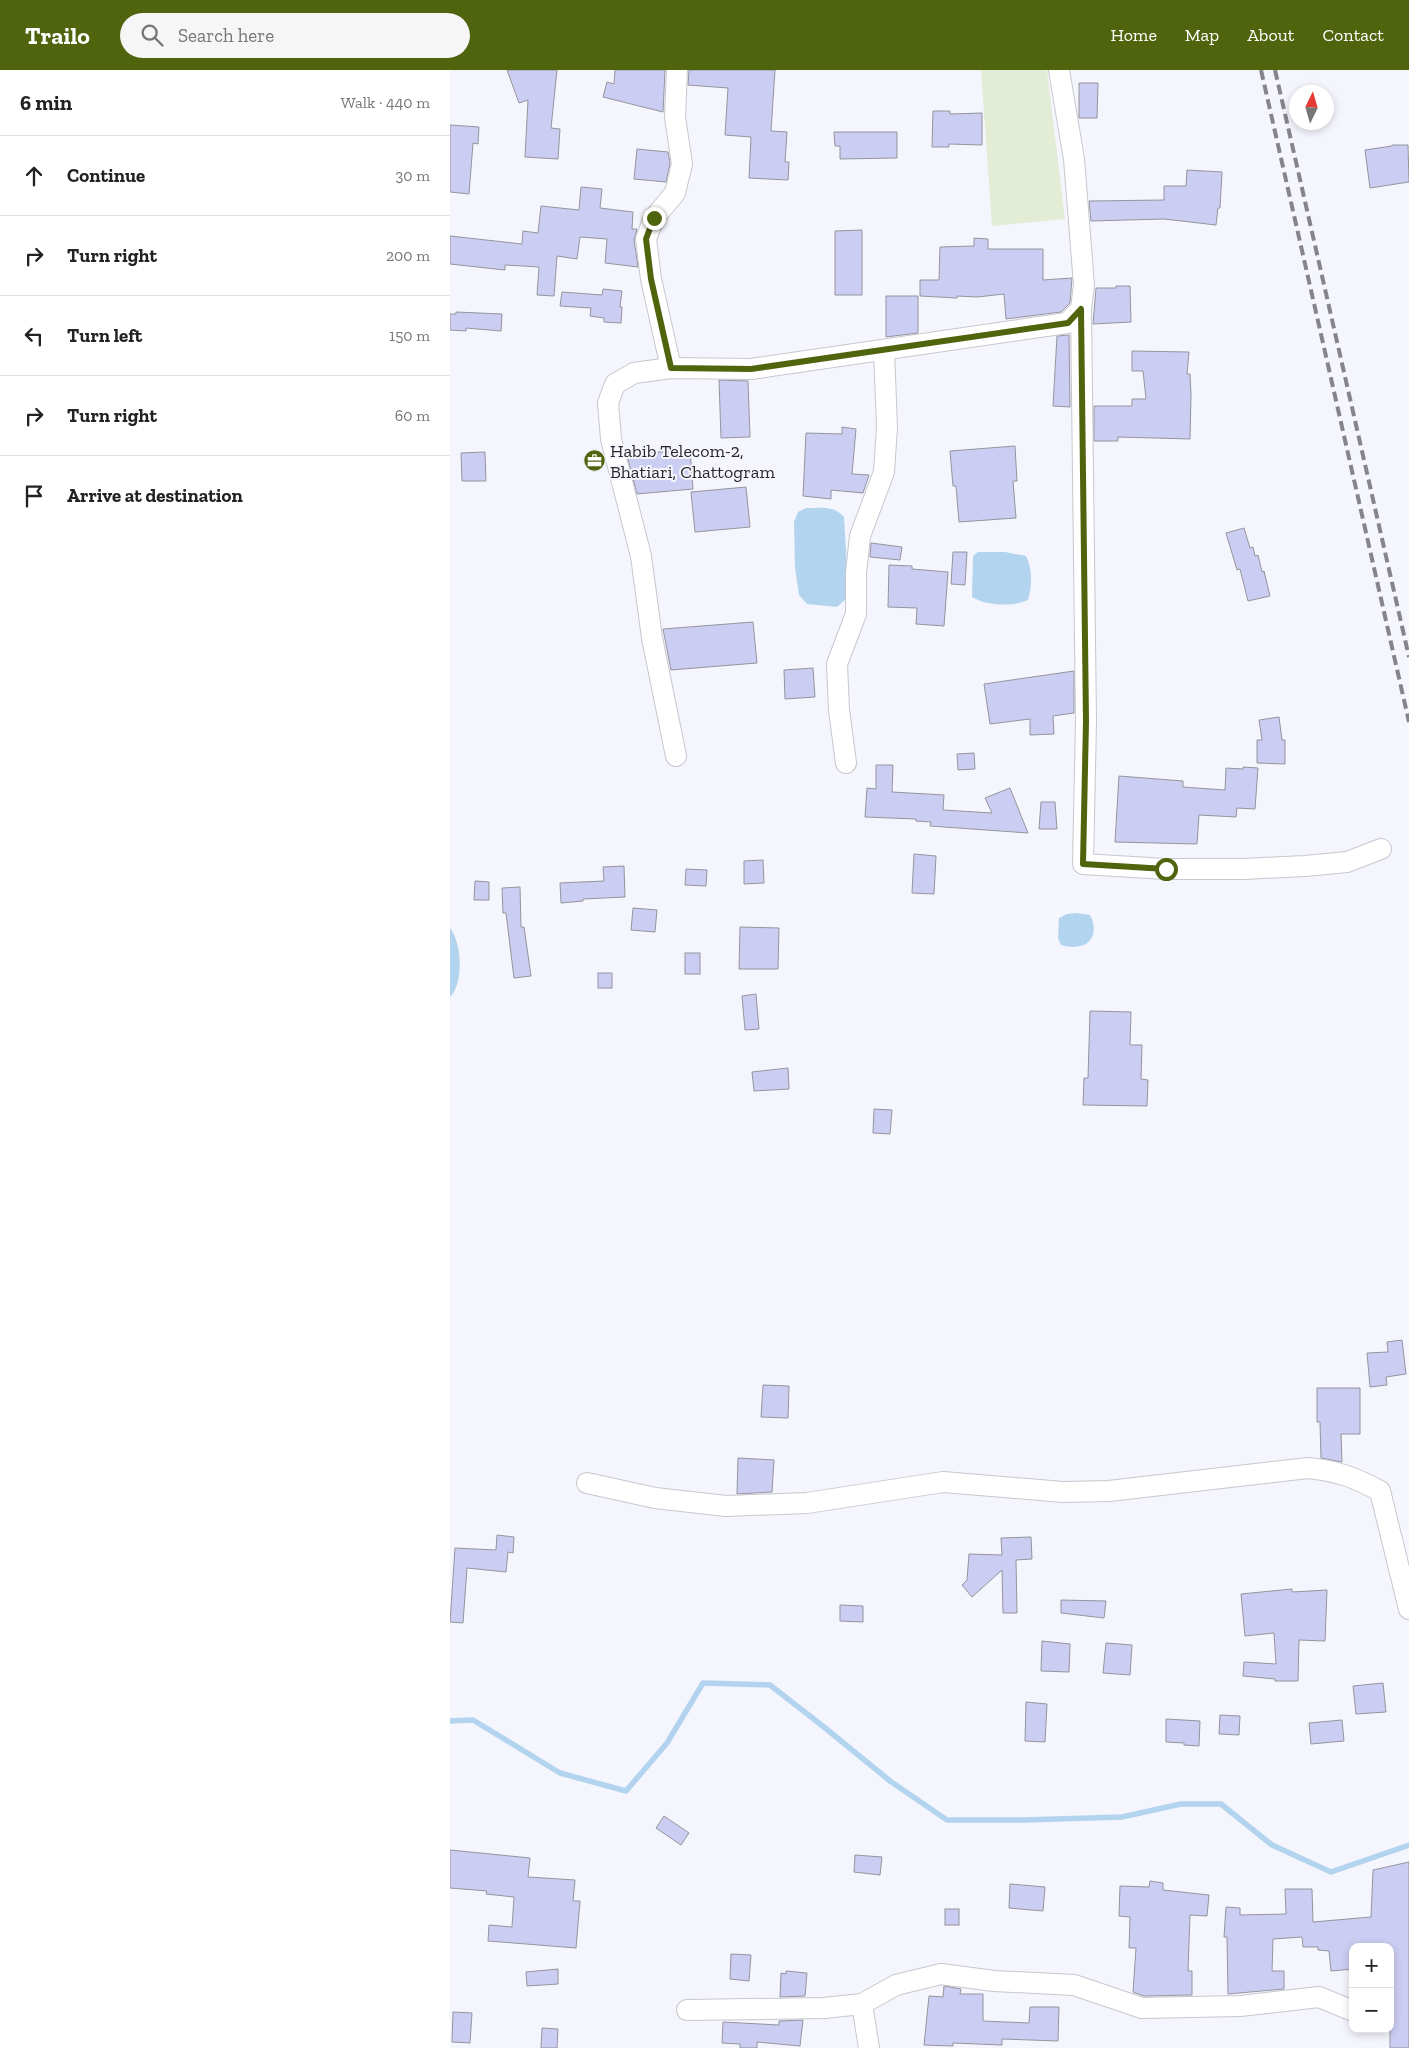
<!DOCTYPE html>
<html lang="en">
<head>
<meta charset="utf-8">
<style>
	:root { --surface:#fff; --page:#f6f6f6; --text:#222; --muted:#767676; --line:#e0e0e0; --accent:#50640e }
	body { margin:0; font-family:"Zilla Slab",serif; background:var(--page); color:var(--text) }
	.controls { position:absolute; right:15px; bottom:15px; display:grid; overflow:hidden; border-radius:10px; box-shadow:0 2px 8px #0003 }
	.controls button { width:45px; height:45px; display:grid; place-items:center; padding:0; border:0; border-bottom:1px solid var(--line); background:var(--surface); color:var(--text); font:25px sans-serif }
	.compass { position:absolute; left:839px; top:15px; width:45px; height:45px; border-radius:50%; background:var(--surface); box-shadow:0 2px 8px #0003; rotate:5deg }
	.stop { position:absolute; width:15px; height:15px; margin:-11px; border:4px solid #50640e; border-radius:50%; background:#fff }
	.stop.end { background:#50640e; border-color:#fff; box-shadow:0 1px 5px #0008 }
	.list { margin:0; padding:0; list-style:none }
	h2 { display:flex; justify-content:space-between; align-items:center; height:65px; margin:0; padding:0 20px; font-size:21px }
	h2 small { font-size:16px; font-weight:400; color:var(--muted) }
	.list li { display:grid; grid-template-columns:32px 1fr auto; gap:15px; align-items:center; box-sizing:border-box; height:80px; padding:0 20px; border-top:1px solid var(--line) }
	.list b { display:block; font-size:19px; white-space:nowrap }
	.list em { font-size:16px; font-style:normal; color:var(--muted) }
	.icon { flex:none; width:28px; height:28px; fill:none; stroke:currentColor; stroke-width:2; stroke-linecap:round; stroke-linejoin:round }
	.map { position:relative; flex:none; width:959px; height:1978px; overflow:hidden }
	header { display:flex; align-items:center; gap:30px; box-sizing:border-box; height:70px; padding:0 25px; background:var(--accent); color:#fff }
	header strong { font-size:24px }
	nav { display:flex; gap:28px; margin-inline-start:auto; font-size:18px }
	.search { width:350px; height:45px; background:var(--page); display:flex; align-items:center; gap:12px; box-sizing:border-box; padding:0 18px; border-radius:28px; color:var(--muted); font-size:19px }
	main { display:flex }
	aside { flex:1; background:var(--surface) }
	.map>svg:first-child { display:block }
</style>
</head>
<body>
<header>
<strong>Trailo</strong>
<div class="search"><svg class="icon" aria-label="search" viewBox="0 0 24 24"><circle cx="10" cy="10" r="6"/><path d="M15 15l6 6"/></svg>Search here</div>
<nav><a>Home</a><a>Map</a><a>About</a><a>Contact</a></nav>
</header>
<main>
<aside>
<h2>6 min<small>Walk · 440 m</small></h2>
<ul class="list">
<li><svg class="icon" aria-label="ahead" viewBox="0 0 24 24"><path d="M12 20V5M6 11l6-6 6 6"/></svg><div><b>Continue</b></div><em>30 m</em></li>
<li><svg class="icon" aria-label="right" viewBox="0 0 24 24"><path d="M7 20v-9h11M14 6l5 5-5 5"/></svg><div><b>Turn right</b></div><em>200 m</em></li>
<li><svg class="icon" aria-label="left" viewBox="0 0 24 24"><path d="M17 20v-9H6M10 6l-5 5 5 5"/></svg><div><b>Turn left</b></div><em>150 m</em></li>
<li><svg class="icon" aria-label="right" viewBox="0 0 24 24"><path d="M7 20v-9h11M14 6l5 5-5 5"/></svg><div><b>Turn right</b></div><em>60 m</em></li>
<li><svg class="icon" aria-label="arrive" viewBox="0 0 24 24"><path d="M6 21V4h12l-3 4 3 4H6"/></svg><div><b>Arrive at destination</b></div></li>
</ul>
</aside>
<div class="map">
<svg width="959" height="1978" viewBox="0 0 959 1978">
	<rect width="100%" height="100%" fill="#f5f5fd"/>
	<polygon fill="#e3ecd5" points="531,0 597,0 615,149 542,156"/>
	<g fill="#b3d4ef">
		<path d="M 356,438 C 370,438 384,435 394,447 L 398,514 L 396,529 L 387,537 L 357,534 L 349,525 L 345,498 L 344,452 L 348,442 Z"/>
		<path d="M 528,482 L 555,482 L 576,486 C 583,501 582,515 578,530 C 562,537 537,536 522,527 L 523,486 Z"/>
		<path d="M 627,843 L 640,845 C 652,869 634,882 611,875 L 608,868 L 609,848 L 617,844 Z"/>
		<path d="M 0,858 C 12,873 14,913 0,927 Z"/>
	</g>
	<g fill="none" stroke-linecap="round" stroke-linejoin="round">
		<polyline stroke="#b3d4ef" stroke-width="5.5" points="0,1651 23,1650 110,1703 176,1721 217,1673 253,1613 320,1615 374,1657 440,1711 497,1750 574,1750 672,1747 731,1734 771,1734 822,1775 881,1802 959,1775"/>
	</g>
	<g fill="#cccdf2" stroke="#94959c">
		<polygon points="57,0 107,0 101,58 110,59 108,89 75,87 78,30 69,33"/>
		<polygon points="165,0 215,0 213,42 153,27 157,12 164,14"/>
		<polygon points="239,0 325,0 321,61 337,62 335,92 339,92 338,110 299,108 301,67 275,65 278,18 238,15"/>
		<polygon points="629,13 648,13 647,48 629,48"/>
		<polygon points="483,41 500,41 500,44 532,43 532,75 499,74 499,77 482,77"/>
		<polygon points="0,55 29,57 28,74 23,73 19,124 0,122"/>
		<polygon points="384,62 447,62 447,88 390,89 390,76 385,76"/>
		<polygon points="942,75 958,75 959,112 920,118 915,80 942,76"/>
		<polygon points="187,79 218,82 220,93 216,112 184,109"/>
		<polygon points="737,100 772,102 770,138 768,138 766,155 714,149 641,151 639,131 714,130 714,116 736,116"/>
		<polygon points="131,117 152,119 150,138 183,142 182,159 187,159 184,170 188,197 155,193 157,169 130,167 127,189 107,186 104,226 87,225 89,197 55,195 55,200 0,194 0,166 72,174 73,161 88,163 91,136 129,140"/>
		<polygon points="412,160 412,225 385,225 385,161"/>
		<polygon points="524,168 538,169 538,179 593,179 593,210 622,208 620,233 611,242 556,249 554,224 527,227 507,226 507,228 470,226 470,210 489,210 490,177 524,176"/>
		<polygon points="666,216 680,216 681,252 643,254 646,218 666,218"/>
		<polygon points="153,219 172,221 170,237 172,237 171,253 154,252 154,248 140,246 141,238 110,236 112,222 152,225"/>
		<polygon points="436,226 468,226 468,263 436,267"/>
		<polygon points="6,242 52,244 51,261 16,258 16,261 0,260 0,244 6,244"/>
		<polygon points="619,265 620,337 603,336 607,266"/>
		<polygon points="682,281 739,282 737,304 740,304 741,325 740,369 668,367 668,371 644,371 644,336 682,336 682,329 696,329 693,301 682,301"/>
		<polygon points="269,310 298,311 300,367 271,368"/>
		<polygon points="392,357 406,359 402,404 419,405 413,423 381,420 381,429 353,426 356,363 392,364"/>
		<polygon points="565,376 567,411 563,411 566,448 509,452 506,416 503,416 500,381"/>
		<polygon points="240,379 243,419 187,424 177,385"/>
		<polygon points="35,382 36,411 12,411 11,383"/>
		<polygon points="296,417 300,457 245,462 241,422"/>
		<polygon points="794,458 800,478 803,477 805,486 808,485 812,502 814,501 820,526 798,531 790,499 787,500 776,463"/>
		<polygon points="421,473 452,477 450,490 420,487"/>
		<polygon points="503,482 517,482 515,515 501,514"/>
		<polygon points="439,495 462,496 462,499 498,502 494,556 466,554 467,538 438,537"/>
		<polygon points="303,552 307,593 221,600 213,559"/>
		<polygon points="363,598 365,627 335,629 334,600"/>
		<polygon points="624,601 624,643 603,646 604,664 580,665 580,649 540,654 534,614"/>
		<polygon points="829,647 832,670 835,670 835,694 807,693 807,670 812,670 809,650"/>
		<polygon points="524,683 525,699 508,700 507,684"/>
		<polygon points="426,695 443,695 442,722 494,725 493,740 542,743 535,728 560,718 578,763 480,756 481,752 466,751 466,749 415,747 417,718 426,719"/>
		<polygon points="793,697 808,698 805,739 787,738 786,747 749,745 747,774 665,772 669,706 733,711 733,717 775,720 776,698 793,699"/>
		<polygon points="591,732 605,732 607,759 589,759"/>
		<polygon points="464,784 486,786 484,824 462,823"/>
		<polygon points="313,790 314,813 294,814 294,791"/>
		<polygon points="174,796 175,827 133,829 133,831 111,833 110,813 154,811 153,797"/>
		<polygon points="236,799 257,800 256,816 235,815"/>
		<polygon points="25,811 39,812 39,830 24,830"/>
		<polygon points="70,817 71,857 74,857 81,906 64,908 56,843 53,843 52,818"/>
		<polygon points="183,838 207,840 205,862 181,860"/>
		<polygon points="290,857 329,858 328,899 289,899"/>
		<rect x="235" y="883" width="15" height="21"/>
		<rect x="148" y="903" width="14" height="15"/>
		<polygon points="306,924 309,959 295,960 292,926"/>
		<polygon points="640,941 681,942 680,975 692,975 691,1009 698,1010 697,1036 633,1035 634,1008 638,1008"/>
		<polygon points="338,998 339,1019 304,1021 302,1002"/>
		<polygon points="424,1039 442,1040 440,1064 423,1063"/>
		<polygon points="952,1270 956,1304 936,1307 937,1315 920,1317 917,1283 938,1282 937,1272"/>
		<polygon points="313,1315 339,1316 338,1348 311,1347"/>
		<polygon points="867,1318 910,1318 910,1364 891,1364 892,1392 871,1388 870,1352 867,1352"/>
		<polygon points="288,1388 324,1390 322,1422 287,1424"/>
		<polygon points="47,1465 64,1467 63,1483 58,1482 56,1502 17,1498 13,1553 0,1552 5,1478 46,1480"/>
		<polygon points="581,1467 582,1489 566,1490 567,1543 553,1543 552,1500 522,1527 512,1515 517,1510 519,1484 552,1485 551,1468"/>
		<polygon points="842,1519 842,1522 877,1520 875,1571 849,1570 848,1611 825,1611 825,1609 793,1606 794,1592 826,1594 824,1563 795,1566 791,1524"/>
		<polygon points="611,1530 656,1531 654,1548 611,1543"/>
		<polygon points="390,1535 413,1536 413,1552 390,1551"/>
		<polygon points="592,1571 620,1574 619,1602 591,1601"/>
		<polygon points="656,1573 682,1575 680,1605 653,1603"/>
		<polygon points="933,1613 936,1642 906,1644 903,1616"/>
		<polygon points="576,1632 597,1634 595,1672 575,1671"/>
		<polygon points="770,1645 790,1646 789,1665 769,1664"/>
		<polygon points="716,1649 750,1651 749,1676 734,1675 734,1673 716,1672"/>
		<polygon points="892,1650 894,1671 861,1674 859,1653"/>
		<polygon points="214,1746 239,1763 231,1775 206,1758"/>
		<polygon points="0,1780 80,1788 78,1807 125,1810 123,1831 130,1831 126,1878 38,1871 39,1855 62,1857 64,1827 36,1824 37,1821 0,1818"/>
		<polygon points="405,1785 432,1787 430,1805 404,1802"/>
		<polygon points="959,1792 959,1978 940,1978 940,1877 903,1877 903,1899 881,1901 879,1881 868,1880 868,1877 853,1877 852,1867 823,1869 822,1901 834,1901 834,1919 778,1924 777,1867 774,1867 776,1837 790,1838 790,1845 836,1844 835,1819 862,1819 863,1852 921,1847 923,1800"/>
		<polygon points="700,1811 713,1813 713,1820 759,1825 757,1846 740,1845 738,1901 742,1901 742,1925 694,1926 683,1922 686,1878 679,1878 680,1847 669,1846 670,1816 699,1817"/>
		<polygon points="560,1814 595,1817 593,1841 559,1838"/>
		<rect x="495" y="1839" width="14" height="16"/>
		<polygon points="281,1884 301,1885 299,1911 280,1909"/>
		<polygon points="108,1899 108,1914 77,1916 76,1902"/>
		<polygon points="336,1901 357,1903 355,1926 330,1927 331,1903 336,1904"/>
		<polygon points="494,1916 511,1919 510,1924 533,1924 533,1951 579,1953 580,1937 609,1937 608,1971 552,1969 552,1975 503,1973 503,1976 474,1975 479,1926 493,1927"/>
		<polygon points="3,1942 22,1943 20,1973 2,1972"/>
		<polygon points="353,1950 350,1976 307,1972 307,1978 290,1978 290,1974 272,1973 273,1952 329,1955 329,1951"/>
		<polygon points="92,1958 108,1959 107,1978 91,1978"/>
	</g>
	<g fill="none" stroke-linecap="round" stroke-linejoin="round">
		<defs>
			<g id="minor">
				<polyline points="631,239 636,651 633,794 716,799 793,799 855,796 897,792 931,779"/>
				<polyline points="221,298 201,209 196,169 204,148 225,123 232,94 225,47 227,0"/>
				<polyline points="226,686 202,568 191,486 161,369 158,333 165,314 184,303 221,298 301,299 617,253 631,239 634,215 624,89 609,0"/>
				<polyline points="396,693 389,640 387,594 406,544 406,503 410,466 434,402 437,357 434,280"/>
				<path d="M 137,1413 L 205,1428 L 276,1436 L 357,1433 L 493,1412 L 613,1422 L 659,1421 L 858,1398 C 887,1401 904,1407 930,1421 L 959,1539"/>
				<polyline points="412,1934 446,1915 491,1904 544,1911 624,1915 692,1938 790,1936 869,1927 903,1941"/>
				<polyline points="237,1940 374,1938 412,1934 419,1978"/>
			</g>
		</defs>
		<use href="#minor" stroke="#c7c7cf" stroke-width="22"/>
		<use href="#minor" stroke="#fff" stroke-width="20"/>
		<g stroke="#84848a" stroke-width="4" stroke-dasharray="10 5" stroke-linecap="butt">
			<polyline points="811,0 959,652"/>
			<polyline points="825,0 959,587"/>
		</g>
	</g>
	<g fill="none" stroke-linecap="round" stroke-linejoin="round">
		<polyline stroke="#50640e" stroke-width="6" points="204,148 196,169 201,209 221,298 301,299 618,253 631,239 636,651 633,794 716,799"/>
	</g>
	<defs>
		<symbol id="office-disc" viewBox="-11 -11 22 22"><circle r="9.5" fill="#50640e" stroke="#f5f5fd"/><path d="M-6-3h4V-5.5h4V-3h4V5H-6ZM-1-4.5V-3h2v-1.5ZM-6 0V1H6V0Z" fill="#fff"/></symbol>
	</defs>
	<g fill-rule="evenodd">
		<use href="#office-disc" x="132" y="378" width="25" height="25"/>
	</g>
	<g text-anchor="middle" dominant-baseline="central" stroke-width="4" stroke-linejoin="round" paint-order="stroke">
		<g font-size="18" fill="#28282b" stroke="#f5f5fd" text-anchor="start">
			<text x="160" y="381">Habib Telecom-2,<tspan x="160" dy="21">Bhatiari, Chattogram</tspan></text>
		</g>
	</g>
</svg>
<div class="controls">
<button>+</button>
<button>−</button>
</div>
<svg class="compass" viewBox="-18 -18 36 36"><path d="M0-13l5 13h-10z" fill="#e53935"/><path d="M0 13l5-13h-10z" fill="#767676"/></svg>
<div class="stop" style="left:716px;top:799px"></div>
<div class="stop end" style="left:204px;top:148px"></div>
</div>
</main>
</body>
</html>
